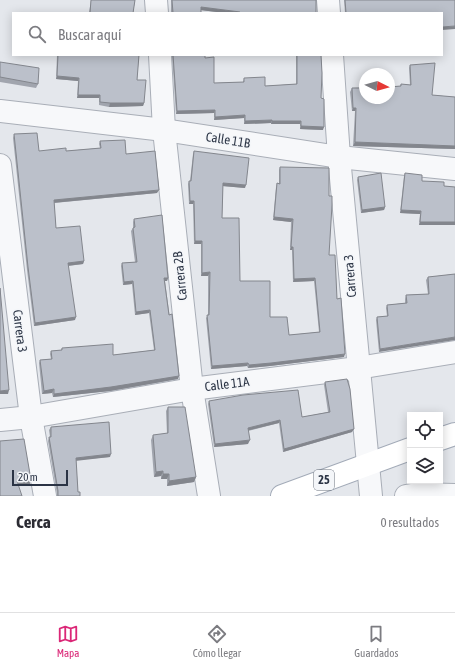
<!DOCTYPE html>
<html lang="es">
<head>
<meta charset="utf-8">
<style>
	:root { --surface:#fff; --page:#f2f2f3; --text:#2b2b33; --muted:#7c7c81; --line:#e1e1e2; --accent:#db2777 }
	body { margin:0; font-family:"Asap Condensed",sans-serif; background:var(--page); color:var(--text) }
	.controls { position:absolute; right:12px; bottom:12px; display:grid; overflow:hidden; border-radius:0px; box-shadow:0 2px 10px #0003 }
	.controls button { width:36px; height:36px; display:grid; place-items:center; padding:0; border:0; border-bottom:1px solid var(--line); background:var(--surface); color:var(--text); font:20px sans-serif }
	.compass { position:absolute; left:359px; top:68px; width:36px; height:36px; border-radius:50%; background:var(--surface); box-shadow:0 2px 10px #0003; rotate:95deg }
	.scale { position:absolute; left:12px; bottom:10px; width:56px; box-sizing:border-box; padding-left:4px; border:2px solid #2b3445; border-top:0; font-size:11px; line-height:14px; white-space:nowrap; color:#2b3445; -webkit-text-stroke:3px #f4f6f9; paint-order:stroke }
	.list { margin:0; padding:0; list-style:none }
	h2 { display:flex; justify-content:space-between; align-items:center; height:52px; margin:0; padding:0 16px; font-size:17px }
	h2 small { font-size:13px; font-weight:400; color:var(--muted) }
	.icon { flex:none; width:22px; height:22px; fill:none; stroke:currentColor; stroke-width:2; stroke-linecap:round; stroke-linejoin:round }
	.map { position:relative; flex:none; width:455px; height:496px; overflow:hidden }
	.search { position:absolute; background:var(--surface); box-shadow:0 2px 10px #0003; left:12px; right:12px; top:12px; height:44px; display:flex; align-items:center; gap:10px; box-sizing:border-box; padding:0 14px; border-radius:0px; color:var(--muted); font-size:15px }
	.sheet { height:116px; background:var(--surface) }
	nav { display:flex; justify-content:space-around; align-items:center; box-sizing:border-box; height:56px; border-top:1px solid var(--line); background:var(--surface); font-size:11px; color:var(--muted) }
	nav a { display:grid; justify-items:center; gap:2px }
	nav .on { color:var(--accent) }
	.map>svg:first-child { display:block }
</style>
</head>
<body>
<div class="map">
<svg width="455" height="496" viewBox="0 0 455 496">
	<rect width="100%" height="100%" fill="#e4e7ec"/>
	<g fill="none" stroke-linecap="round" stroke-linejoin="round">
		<defs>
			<g id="minor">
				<polyline points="156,0 157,13"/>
				<polyline points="328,0 329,13"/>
				<polyline points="160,55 164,130 192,389 209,496"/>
				<polyline points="332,55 339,157 371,496"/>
				<polyline points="0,111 164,130 339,157 455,169"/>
				<polyline points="0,165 31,417 45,496"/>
				<polyline points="0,420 31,417 192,389 358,368 455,352"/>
				<polyline points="406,496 417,494 455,495"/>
			</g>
			<g id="major">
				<polyline points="440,439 455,434"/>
				<polyline points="282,496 410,449"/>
			</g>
		</defs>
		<use href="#minor" stroke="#a9aeb7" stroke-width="24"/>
		<use href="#major" stroke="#a3abb8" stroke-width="24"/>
		<use href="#minor" stroke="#f7f8fa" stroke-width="22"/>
		<use href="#major" stroke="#fff" stroke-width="22"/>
	</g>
	<g fill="#a1a5ae">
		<polygon points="91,0 135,0 133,13 89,13"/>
		<polygon points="171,0 316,0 316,13 225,13 201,10 201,13 171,13"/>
		<polygon points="344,0 455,0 442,13 345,13"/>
		<polygon points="57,55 139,55 137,80 144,103 143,106 109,107 99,105 99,98 77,98 78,81 56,79"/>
		<polygon points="172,55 205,55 205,58 214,83 243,82 244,78 265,86 296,84 296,55 321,55 321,98 323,130 300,129 300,124 271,124 271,123 244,124 244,118 214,120 214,113 176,114"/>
		<polygon points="0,62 38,84 36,88 0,82"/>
		<polygon points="410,65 432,95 455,97 455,149 353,146 355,111 352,111 350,92 352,88 400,86 401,84 410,85 409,68"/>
		<polygon points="14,134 39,151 66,151 100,148 99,144 100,141 126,154 157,193 54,203 56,228 84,261 83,264 68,266 75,320 34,326 27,270 13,138"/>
		<polygon points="194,151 245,188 223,186 222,218 240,281 270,317 289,335 319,332 314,281 293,282 292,250 290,250 291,222 273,220 276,187 277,183 279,183 279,170 280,167 329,255 337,299 344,357 270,366 248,368 247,366 211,369 206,318 208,315 208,276 201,276 201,244 194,244 193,204 189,204 188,184 189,181 190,181 193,154"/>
		<polygon points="405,173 422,181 444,186 455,187 455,225 419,225 420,214 400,213 404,176"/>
		<polygon points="358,177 385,207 384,210 361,213 357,180"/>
		<polygon points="134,219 168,278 167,281 165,281 178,379 110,391 53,397 52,393 42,394 39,363 40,360 51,359 50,354 51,351 61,350 62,348 113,355 154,350 149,313 135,315 132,284 123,285 121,266 122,263 135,262 131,231 133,228 133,222"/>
		<polygon points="455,274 379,352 376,320 377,317 387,316 386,308 387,305 405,303 405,299 406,295 428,294 426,280 428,277"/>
		<polygon points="325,382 352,432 283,452 279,423 248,431 248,444 214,447 208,404 209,401 302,417 328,412 324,385"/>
		<polygon points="168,407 196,477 194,482 167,486 167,479 161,479 161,476 154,477 151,440 153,435 167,434 166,411"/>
		<polygon points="51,427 110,457 76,460 78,492 80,496 57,496 57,494 48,441 49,437 50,437 49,430"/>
	</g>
	<g fill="#83868d">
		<polygon points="201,7 240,12 240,13 225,13 200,10"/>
		<polygon points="455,26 455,29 442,30 442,27"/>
		<polygon points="348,55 368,55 348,56"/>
		<polygon points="57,76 79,78 78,81 56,79"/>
		<polygon points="78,95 100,95 99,98 77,98"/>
		<polygon points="110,103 144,103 143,106 109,107"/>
		<polygon points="353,108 356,108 355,111 352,111"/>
		<polygon points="215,110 214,113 176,114 177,111"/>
		<polygon points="245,115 244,118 214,120 215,117"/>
		<polygon points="272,120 271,123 244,124 245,121"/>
		<polygon points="272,121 301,121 300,124 271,124"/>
		<polygon points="301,126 324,127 323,130 300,129"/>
		<polygon points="355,142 455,146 455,149 353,146"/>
		<polygon points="223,183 246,185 245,188 222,186"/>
		<polygon points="159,190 157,193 52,203 54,200"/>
		<polygon points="190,201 194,201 193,204 189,204"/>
		<polygon points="385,207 384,210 361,213 362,210"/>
		<polygon points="401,210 421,211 420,214 400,213"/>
		<polygon points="274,217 293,219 291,222 273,220"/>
		<polygon points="420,222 455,222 455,225 419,225"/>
		<polygon points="195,241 202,241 201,244 194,244"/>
		<polygon points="291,247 293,247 292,250 290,250"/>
		<polygon points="84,261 83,264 66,266 68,263"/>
		<polygon points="210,272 208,276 201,276 202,273"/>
		<polygon points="164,278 168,278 167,281 163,281"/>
		<polygon points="315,278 314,281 293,282 294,279"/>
		<polygon points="133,281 132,284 123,285 124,282"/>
		<polygon points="150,310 149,313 135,315 136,312"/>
		<polygon points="76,317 75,320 34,326 35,323"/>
		<polygon points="455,337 455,340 379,352 380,349"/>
		<polygon points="345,354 344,357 270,366 248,368 249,365"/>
		<polygon points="248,363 247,366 211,369 212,366"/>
		<polygon points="179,376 178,379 110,391 53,397 54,394"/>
		<polygon points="54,389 52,393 42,394 44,391"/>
		<polygon points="9,390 8,394 0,394 0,391"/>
		<polygon points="280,420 279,423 246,431 248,428"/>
		<polygon points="354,429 352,432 283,452 284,449"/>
		<polygon points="250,440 248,444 214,447 215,444"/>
		<polygon points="111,454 110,457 75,461 76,458"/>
		<polygon points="163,471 161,476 154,477 156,472"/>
		<polygon points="163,474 169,474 167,479 161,479"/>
		<polygon points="196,477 194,482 167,486 169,481"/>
		<polygon points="31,480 30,484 16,484 17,481"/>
	</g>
	<g fill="#bbc0ca" stroke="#83868d">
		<polygon points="91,0 135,0 133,13 90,13"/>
		<polygon points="172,0 316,0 316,13 240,13 240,12 201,7 201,13 173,13"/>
		<polygon points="345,0 455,0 455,26 442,27 442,13 346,13"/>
		<polygon points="58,55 139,55 137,80 146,80 144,103 110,103 100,102 100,95 78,95 79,78 57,76"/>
		<polygon points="173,55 205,55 205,58 214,57 214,83 244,82 244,78 265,77 265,86 297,84 297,55 321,55 322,73 321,98 324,99 324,127 301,126 301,121 272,121 272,120 245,121 245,115 215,117 215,110 177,111"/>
		<polygon points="0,62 39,68 38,84 0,77"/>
		<polygon points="435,63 432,95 455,97 455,146 355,142 356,108 353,108 352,88 365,88 365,98 389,98 389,87 401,86 401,84 411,85 410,65"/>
		<polygon points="37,133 39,151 66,148 66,151 101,148 100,141 125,140 126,154 155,151 159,190 54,200 56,228 80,226 84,261 68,263 76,317 35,323 28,267 14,134"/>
		<polygon points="194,151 249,158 246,185 223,183 222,218 239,218 240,281 270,281 270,317 287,317 289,335 320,332 315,278 294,279 293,247 291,247 293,219 274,217 277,183 280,184 280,167 329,168 329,196 332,196 332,205 329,255 335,255 337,299 341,298 345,354 271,363 249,365 248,363 212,366 207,315 209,315 210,272 202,273 202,241 195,241 194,201 190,201 189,181 191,181"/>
		<polygon points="381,173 385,207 362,210 358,177"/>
		<polygon points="405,173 422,175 422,181 444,182 444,186 455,187 455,222 420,222 421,211 401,210"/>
		<polygon points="162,215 168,278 164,278 169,315 172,314 179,376 111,387 54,394 54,389 44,391 40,360 52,359 51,351 62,350 62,348 113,344 113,355 155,350 150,310 136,312 133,281 124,282 122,263 137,262 133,228 135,227 134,219"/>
		<polygon points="455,274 455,337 380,349 377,317 388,316 387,305 407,303 406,295 429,294 428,277"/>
		<polygon points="0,288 9,390 0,391"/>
		<polygon points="347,379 350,389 354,429 284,449 280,420 248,428 250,440 215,444 209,401 243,395 298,390 302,417 330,412 325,382"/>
		<polygon points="168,407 185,407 196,477 169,481 169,474 163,474 163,471 156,472 153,435 168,433"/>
		<polygon points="109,422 111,454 76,458 78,492 80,492 80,496 58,496 58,491 49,437 51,437 51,427"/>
		<polygon points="24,439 31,480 17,481 22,496 0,496 0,441"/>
	</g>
	<g text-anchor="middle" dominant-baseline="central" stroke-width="3" stroke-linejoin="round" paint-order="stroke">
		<rect fill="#f4f6f9" stroke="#676e7b" stroke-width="1" x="314" y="470" width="20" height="20" rx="3"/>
		<g font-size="12" font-weight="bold" fill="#2b3445">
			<text x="324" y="480">25</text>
		</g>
		<g font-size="13" fill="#2b3445" stroke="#f4f6f9">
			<text transform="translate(228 140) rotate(9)">Calle 11B</text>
			<text transform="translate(180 276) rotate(-96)">Carrera 2B</text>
			<text transform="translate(350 276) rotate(-95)">Carrera 3</text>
			<text transform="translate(20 331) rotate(83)">Carrera 3</text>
			<text transform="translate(227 384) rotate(-7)">Calle 11A</text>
		</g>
	</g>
</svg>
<div class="controls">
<button><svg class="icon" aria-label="locate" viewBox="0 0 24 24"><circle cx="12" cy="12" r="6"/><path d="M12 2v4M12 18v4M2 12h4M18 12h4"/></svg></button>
<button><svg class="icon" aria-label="layers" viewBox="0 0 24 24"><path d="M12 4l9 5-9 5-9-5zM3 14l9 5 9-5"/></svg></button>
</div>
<svg class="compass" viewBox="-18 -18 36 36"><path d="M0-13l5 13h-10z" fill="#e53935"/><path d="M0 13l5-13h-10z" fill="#7c7c81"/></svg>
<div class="scale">20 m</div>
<div class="search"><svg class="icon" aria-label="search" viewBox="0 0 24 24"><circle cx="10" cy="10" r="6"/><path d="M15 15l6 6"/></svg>Buscar aquí</div>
</div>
<section class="sheet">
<h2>Cerca<small>0 resultados</small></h2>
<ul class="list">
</ul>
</section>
<nav>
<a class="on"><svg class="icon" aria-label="map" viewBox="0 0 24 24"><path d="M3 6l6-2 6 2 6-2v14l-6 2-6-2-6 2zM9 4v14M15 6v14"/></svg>Mapa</a>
<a><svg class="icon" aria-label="directions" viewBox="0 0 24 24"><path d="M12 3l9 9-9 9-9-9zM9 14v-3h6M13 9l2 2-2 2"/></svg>Cómo llegar</a>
<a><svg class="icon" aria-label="saved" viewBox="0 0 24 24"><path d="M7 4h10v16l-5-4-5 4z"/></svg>Guardados</a>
</nav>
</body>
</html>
